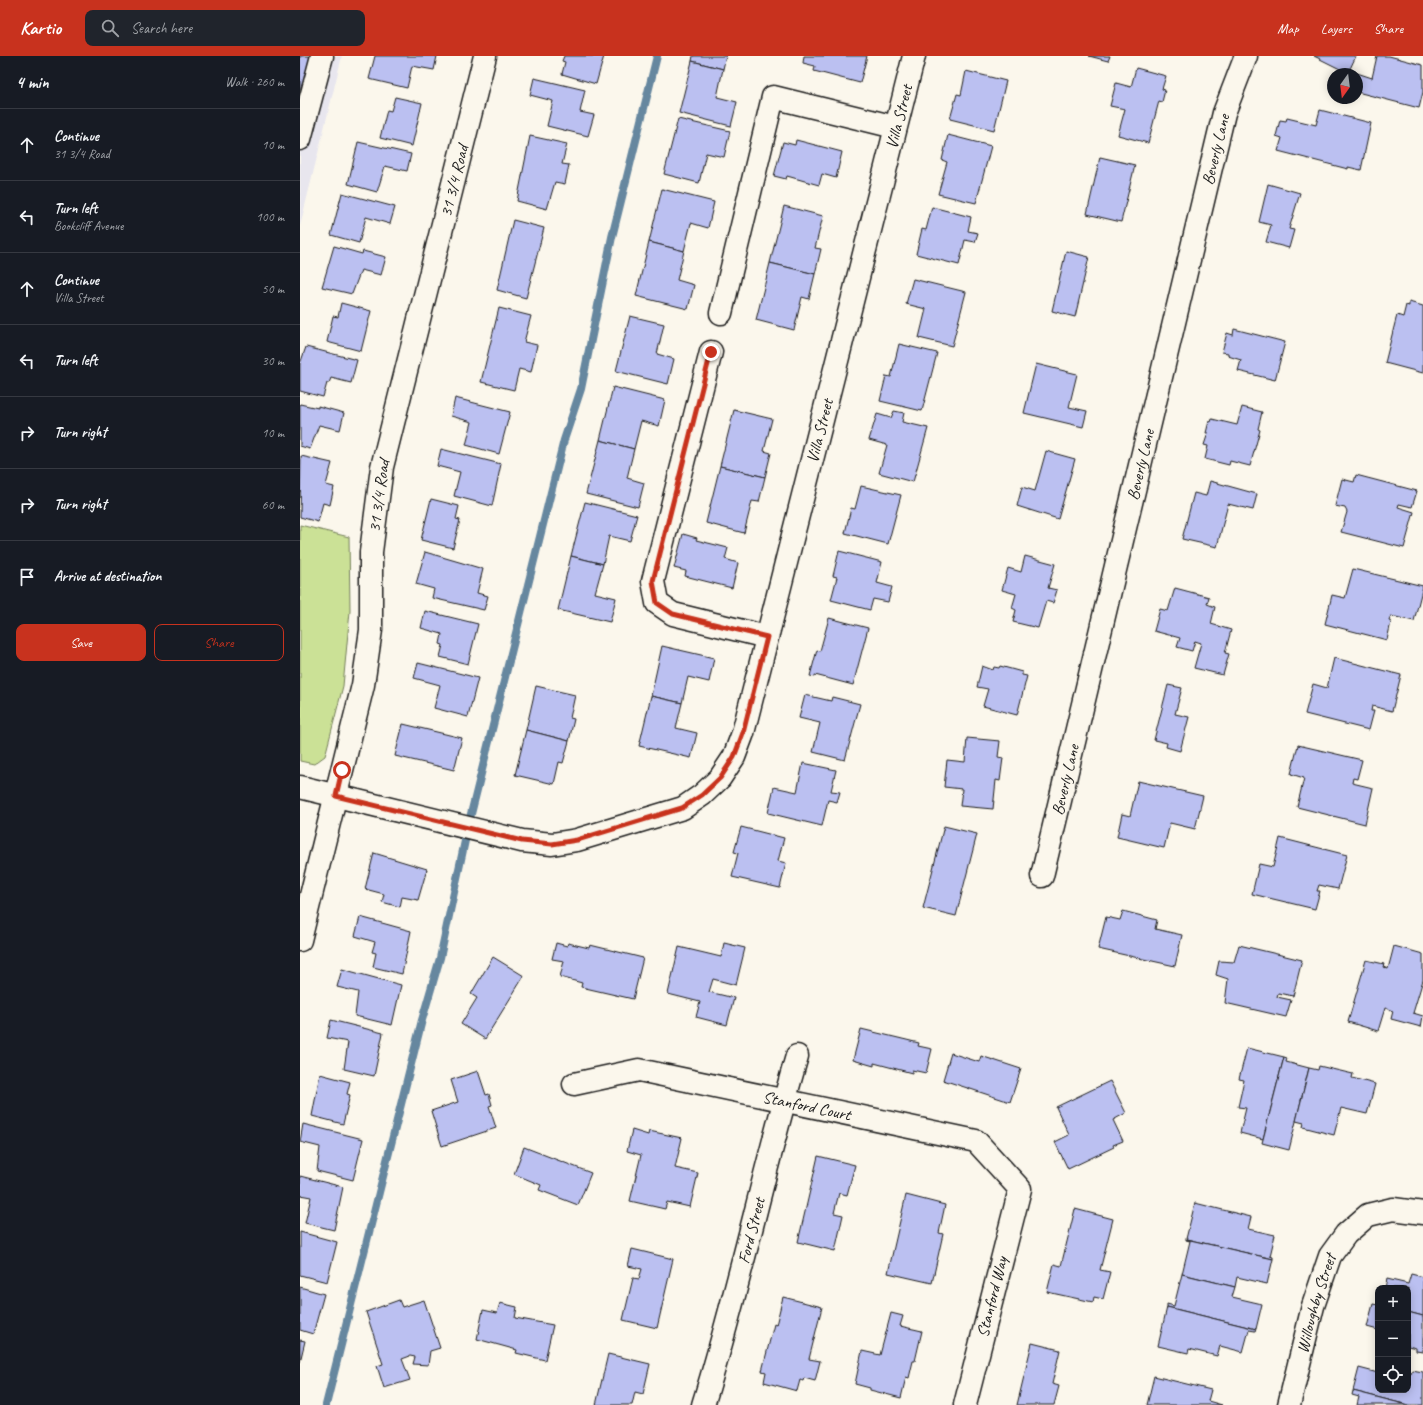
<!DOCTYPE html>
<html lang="en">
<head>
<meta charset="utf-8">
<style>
	:root { --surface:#171b24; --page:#20242c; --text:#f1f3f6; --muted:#9ea1a6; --line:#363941; --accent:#c8321e }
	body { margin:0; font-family:Caveat,sans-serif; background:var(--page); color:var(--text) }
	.controls { position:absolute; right:12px; bottom:12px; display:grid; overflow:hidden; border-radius:8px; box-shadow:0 2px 10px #0003 }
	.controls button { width:36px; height:36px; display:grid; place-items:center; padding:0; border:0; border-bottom:1px solid var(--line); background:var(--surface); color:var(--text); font:20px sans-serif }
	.compass { position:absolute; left:1027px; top:12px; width:36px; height:36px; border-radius:50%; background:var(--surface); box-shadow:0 2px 10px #0003; rotate:194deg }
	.stop { position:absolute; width:12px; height:12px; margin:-9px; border:3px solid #c8321e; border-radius:50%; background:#fff }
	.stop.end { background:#c8321e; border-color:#fff; box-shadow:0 1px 4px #0008 }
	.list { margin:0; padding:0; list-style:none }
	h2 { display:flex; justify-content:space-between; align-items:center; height:52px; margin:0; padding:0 16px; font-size:17px }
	h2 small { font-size:13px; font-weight:400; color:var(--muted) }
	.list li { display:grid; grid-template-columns:26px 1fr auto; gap:12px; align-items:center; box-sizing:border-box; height:72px; padding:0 16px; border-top:1px solid var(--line) }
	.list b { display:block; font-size:15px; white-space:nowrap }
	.list p { margin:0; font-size:13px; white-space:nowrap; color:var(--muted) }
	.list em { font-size:13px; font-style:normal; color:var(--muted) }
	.actions { display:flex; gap:8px; padding:12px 16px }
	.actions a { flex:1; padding:9px 0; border:1px solid var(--accent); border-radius:8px; text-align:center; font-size:14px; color:var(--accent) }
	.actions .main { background:var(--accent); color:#fff }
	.icon { flex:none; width:22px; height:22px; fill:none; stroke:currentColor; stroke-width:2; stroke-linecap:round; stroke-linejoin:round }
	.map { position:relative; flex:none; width:1123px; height:1349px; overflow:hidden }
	header { display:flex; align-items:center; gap:24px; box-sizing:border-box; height:56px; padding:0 20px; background:var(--accent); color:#fff }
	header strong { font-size:19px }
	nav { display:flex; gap:22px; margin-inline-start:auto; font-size:14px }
	.search { width:280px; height:36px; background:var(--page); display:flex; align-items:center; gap:10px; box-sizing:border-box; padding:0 14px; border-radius:8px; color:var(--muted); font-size:15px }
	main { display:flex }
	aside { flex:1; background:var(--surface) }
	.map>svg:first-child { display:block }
</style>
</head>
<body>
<header>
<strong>Kartio</strong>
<div class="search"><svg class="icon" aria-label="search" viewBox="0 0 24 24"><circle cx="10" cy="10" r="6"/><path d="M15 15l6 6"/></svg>Search here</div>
<nav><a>Map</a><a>Layers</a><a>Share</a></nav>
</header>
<main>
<aside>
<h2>4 min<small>Walk · 260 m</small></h2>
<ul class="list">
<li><svg class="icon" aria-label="ahead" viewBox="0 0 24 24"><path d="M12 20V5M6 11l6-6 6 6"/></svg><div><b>Continue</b><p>31 3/4 Road</p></div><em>10 m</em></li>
<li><svg class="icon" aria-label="left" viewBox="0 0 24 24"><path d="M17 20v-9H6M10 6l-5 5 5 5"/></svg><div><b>Turn left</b><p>Bookcliff Avenue</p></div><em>100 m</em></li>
<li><svg class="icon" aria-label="ahead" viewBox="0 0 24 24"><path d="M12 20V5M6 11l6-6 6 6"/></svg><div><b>Continue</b><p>Villa Street</p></div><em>50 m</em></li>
<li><svg class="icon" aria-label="left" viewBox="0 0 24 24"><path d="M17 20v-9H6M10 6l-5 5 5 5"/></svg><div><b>Turn left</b></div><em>30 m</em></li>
<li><svg class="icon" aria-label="right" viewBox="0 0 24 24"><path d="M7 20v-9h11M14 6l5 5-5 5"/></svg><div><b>Turn right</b></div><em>10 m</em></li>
<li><svg class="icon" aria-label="right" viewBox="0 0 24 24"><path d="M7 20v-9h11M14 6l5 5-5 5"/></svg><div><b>Turn right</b></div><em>60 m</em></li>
<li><svg class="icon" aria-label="arrive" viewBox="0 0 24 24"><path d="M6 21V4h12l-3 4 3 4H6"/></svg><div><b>Arrive at destination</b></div></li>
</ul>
<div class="actions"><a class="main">Save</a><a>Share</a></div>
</aside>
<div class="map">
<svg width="1123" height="1349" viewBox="0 0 1123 1349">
	<rect width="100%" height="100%" fill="#fbf7ec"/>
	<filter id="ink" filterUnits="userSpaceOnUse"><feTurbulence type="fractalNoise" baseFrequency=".025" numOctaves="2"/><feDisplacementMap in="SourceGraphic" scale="8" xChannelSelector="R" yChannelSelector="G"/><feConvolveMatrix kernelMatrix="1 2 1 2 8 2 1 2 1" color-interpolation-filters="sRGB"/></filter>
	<g filter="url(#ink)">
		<polygon fill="#e8e6ee" points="0,0 42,0 0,170"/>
		<polygon fill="#cbe196" stroke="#747e59" points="0,469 49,481 50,555 43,630 25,700 14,708 0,705"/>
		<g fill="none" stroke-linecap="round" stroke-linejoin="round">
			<polyline stroke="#66879f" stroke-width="8" points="26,1349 122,964 140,902 169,766 264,384 281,333 312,181 357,0"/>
		</g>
		<g fill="#bbc0f1" stroke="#1c1c1c">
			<polygon points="0,0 11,0 0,45"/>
			<polygon points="75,0 137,0 134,14 112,10 107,32 69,23"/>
			<polygon points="264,0 304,0 296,28 262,18 265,6 262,5"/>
			<polygon points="393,0 426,0 423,13 392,5"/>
			<polygon points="504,0 567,0 560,27 514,15 515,10 503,7"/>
			<polygon points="789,0 810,0 808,5"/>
			<polygon points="1014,0 1056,0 1048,17"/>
			<polygon points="1077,0 1089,0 1123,9 1123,36 1119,52 1057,36 1057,17 1072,22"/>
			<polygon points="392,5 423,13 417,41 437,46 431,70 379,57"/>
			<polygon points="836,12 866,20 862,33 865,34 862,46 859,45 848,87 818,79 825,53 810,50 816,27 831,31"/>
			<polygon points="666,15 706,25 694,74 650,63 657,38 661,39"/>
			<polygon points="234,22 285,34 280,56 294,59 288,80 247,70 253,45 230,39"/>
			<polygon points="95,41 122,47 112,90 80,82 87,54 91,55"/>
			<polygon points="1020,54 1071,67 1061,114 1048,111 1048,113 978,95 982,82 976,80 980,64 986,65 987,62 1016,69"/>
			<polygon points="378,63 430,75 424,101 406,97 399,127 364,118"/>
			<polygon points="648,79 691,90 676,147 638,138 647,106 642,104"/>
			<polygon points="230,80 267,88 262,108 269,109 265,128 255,126 247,153 217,145"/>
			<polygon points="496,84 542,96 536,122 522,118 519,129 487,120 486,123 474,120 483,86 495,89"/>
			<polygon points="58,86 111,98 107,115 85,110 77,136 48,128"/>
			<polygon points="800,101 835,109 821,166 787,158"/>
			<polygon points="968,128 1000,137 989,173 994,174 989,192 966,186 971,169 959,166"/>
			<polygon points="362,133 414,146 408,172 391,167 384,195 349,186"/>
			<polygon points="42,137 95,151 90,168 66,161 59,187 31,179"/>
			<polygon points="484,150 523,160 515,192 521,193 515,218 470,207"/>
			<polygon points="632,151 671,161 668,175 678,177 675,186 665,184 659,209 616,198 622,173 626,174"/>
			<polygon points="213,164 244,172 226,242 197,234"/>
			<polygon points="349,186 384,195 377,224 394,229 388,253 336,240"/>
			<polygon points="34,190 62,198 63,195 86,201 81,219 61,214 52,238 22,231"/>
			<polygon points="766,195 789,201 775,261 752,255"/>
			<polygon points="470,207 515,218 509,243 502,241 494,274 456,264"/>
			<polygon points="613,223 666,236 652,290 619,282 626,253 606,248"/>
			<polygon points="1109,246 1123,250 1123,317 1085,307 1097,259 1103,261 1106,249 1109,250"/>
			<polygon points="41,247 71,255 61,295 27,286 33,260 38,261"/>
			<polygon points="199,252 231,260 224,286 237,289 231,316 219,313 214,334 181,326"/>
			<polygon points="330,260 364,268 357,298 374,303 368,328 316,315"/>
			<polygon points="934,273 985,286 975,324 938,315 941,304 928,300 928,297 922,296 927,277 933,279"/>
			<polygon points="599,288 637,297 622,355 580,345 586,320 591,321"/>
			<polygon points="6,291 57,304 51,327 31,322 29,327 27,327 23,341 0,335 0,308"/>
			<polygon points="736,308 777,318 769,351 787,355 783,371 724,357"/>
			<polygon points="313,331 365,344 359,370 341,365 334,393 300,384"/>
			<polygon points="155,342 210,356 199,398 166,389 172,366 151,360"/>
			<polygon points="0,348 18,352 18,350 44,357 40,374 19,369 10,393 0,390"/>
			<polygon points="942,351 962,356 958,373 960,374 950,410 930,405 929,409 905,403 908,390 904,389 908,377 906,377 909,365 911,366 912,363 937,369"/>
			<polygon points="434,354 472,363 464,395 471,397 465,421 420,410"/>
			<polygon points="594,355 604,357 602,366 628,372 613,426 579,417 587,389 569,384 577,358 591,362"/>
			<polygon points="300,384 334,393 327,422 344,427 338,451 286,438"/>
			<polygon points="141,393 201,408 192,450 154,440 160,416 137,410"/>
			<polygon points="746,395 775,403 758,463 717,450 722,431 735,435"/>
			<polygon points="1,400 32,407 26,429 34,431 30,449 23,447 18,466 0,461"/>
			<polygon points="420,410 465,421 459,446 452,445 444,477 406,467"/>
			<polygon points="1056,419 1117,435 1112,451 1099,448 1098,451 1114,456 1104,492 1041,476 1047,456 1045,452 1035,450 1042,423 1054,426"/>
			<polygon points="910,425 957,438 953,454 928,448 917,491 882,483 894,437 906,440"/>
			<polygon points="561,430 601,439 588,488 545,477 551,452 555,453"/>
			<polygon points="131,443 159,450 156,463 160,464 153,492 121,484"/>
			<polygon points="285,446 337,459 330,485 309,480 303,508 271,500"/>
			<polygon points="383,478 397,482 396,484 428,492 425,503 438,507 432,532 385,520 386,515 374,512"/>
			<polygon points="539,495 582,506 577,527 592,531 588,546 573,543 570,554 531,544 537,521 533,520"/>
			<polygon points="125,496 183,513 177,537 188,540 184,554 132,542 134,533 116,528"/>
			<polygon points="271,500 303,508 295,537 316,542 310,566 258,554"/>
			<polygon points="725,500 755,508 748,532 757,534 753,547 746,545 738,572 713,566 716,554 712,552 716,538 702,534 708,512 721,516"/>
			<polygon points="1053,513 1123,530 1114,565 1091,560 1089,565 1091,566 1087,584 1025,568 1032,539 1045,542"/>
			<polygon points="875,532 909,541 907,548 915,551 911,568 931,574 925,597 929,598 923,619 894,612 901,587 895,585 892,595 877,591 880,582 854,575 860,553 868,555"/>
			<polygon points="125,555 178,568 168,608 140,601 143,589 140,588 142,578 121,572"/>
			<polygon points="529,562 568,572 553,629 515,619 515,621 510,620 517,594 520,595"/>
			<polygon points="362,590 414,602 409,626 388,621 382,647 351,640"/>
			<polygon points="1034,602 1101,619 1092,655 1072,650 1071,655 1074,655 1069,674 1005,658 1013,628 1027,632"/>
			<polygon points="118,607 178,622 168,661 134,652 140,629 114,622"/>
			<polygon points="682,610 693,614 694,611 699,612 700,610 722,616 722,619 727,620 717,659 683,650 688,633 677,631"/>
			<polygon points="868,629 882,632 875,658 889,661 880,695 866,691 867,687 854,684"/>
			<polygon points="236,630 275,639 270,662 274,663 269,685 226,674"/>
			<polygon points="505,639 531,645 532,641 560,648 545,704 513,696 520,667 499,662"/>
			<polygon points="351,640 382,647 376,672 397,677 391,702 339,690"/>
			<polygon points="103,668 162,682 154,714 95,700"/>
			<polygon points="226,674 269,685 263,707 259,706 254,728 215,719"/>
			<polygon points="667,682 700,685 698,701 703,702 700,725 696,724 693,753 660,750 662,733 644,731 647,704 665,706"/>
			<polygon points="998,689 1062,704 1057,723 1053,722 1052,727 1073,732 1065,768 997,751 1004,722 991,718"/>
			<polygon points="503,707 536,714 531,735 540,736 537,746 528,744 522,770 468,757 474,731 497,736"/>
			<polygon points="838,725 903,740 895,773 870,767 864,792 817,781 822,758 830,760"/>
			<polygon points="644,770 677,778 656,860 623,852"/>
			<polygon points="441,771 484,782 478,805 486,807 480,832 432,821 438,797 434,796"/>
			<polygon points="980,782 1047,799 1038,833 1019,829 1017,835 1020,835 1015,853 952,838 959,808 973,811"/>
			<polygon points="74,797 127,813 118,844 102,841 100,851 82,846 84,838 65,833"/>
			<polygon points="823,855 857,864 855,873 882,879 875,910 798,893 806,861 820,864"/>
			<polygon points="60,861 111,875 102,918 73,911 76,897 72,896 75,886 55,880"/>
			<polygon points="256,887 267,890 268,887 289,892 290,889 343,902 333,943 281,931 282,927 260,921 264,905 252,903"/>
			<polygon points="424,887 445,892 436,929 413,923 409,936 434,942 427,969 396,961 400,946 368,938 379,891 421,901"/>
			<polygon points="939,889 1002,904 993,940 978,937 977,941 991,944 986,961 925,947 928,923 916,919 919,905 934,906"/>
			<polygon points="1094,890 1123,898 1123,924 1113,957 1123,960 1121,971 1091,963 1093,955 1085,952 1078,975 1048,966 1066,904 1084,908 1083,911 1088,913"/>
			<polygon points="193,901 224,920 185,983 161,968 177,942 171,938"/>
			<polygon points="42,913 101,929 92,969 55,960 58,936 37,931"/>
			<polygon points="31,964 83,977 74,1020 44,1013 48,986 27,982"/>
			<polygon points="561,973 619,987 618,990 632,993 626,1017 612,1014 612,1017 574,1007 574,1010 553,1004"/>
			<polygon points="947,992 984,1001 963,1083 940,1077 946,1052 938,1051 944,1024 939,1023"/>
			<polygon points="651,997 679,1006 681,1000 721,1013 710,1046 643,1024"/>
			<polygon points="984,1001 987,1002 986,1006 1009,1012 989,1094 962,1087"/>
			<polygon points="1019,1010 1053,1018 1052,1022 1075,1028 1067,1058 1041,1052 1034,1079 1003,1071 1004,1067 996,1065 1009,1012 1018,1014"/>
			<polygon points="178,1015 186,1039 189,1038 192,1049 189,1050 196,1072 142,1090 131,1055 158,1046 151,1024"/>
			<polygon points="20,1018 50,1026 47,1038 50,1039 43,1068 12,1060"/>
			<polygon points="810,1025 826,1057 813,1064 823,1085 813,1089 814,1091 768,1113 755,1086 769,1079 756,1051"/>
			<polygon points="3,1068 63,1083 53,1124 17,1115 20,1091 0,1086"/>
			<polygon points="332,1074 348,1079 349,1075 382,1082 375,1112 398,1117 390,1151 367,1146 365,1153 330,1145 341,1099 327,1095"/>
			<polygon points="224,1091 291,1117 278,1149 239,1134 241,1129 214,1118"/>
			<polygon points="518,1100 555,1109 547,1139 539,1137 534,1157 543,1159 535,1195 498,1186"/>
			<polygon points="0,1120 43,1131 34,1174 5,1167 11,1141 0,1139"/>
			<polygon points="606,1139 645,1149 639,1177 643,1178 632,1227 588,1217"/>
			<polygon points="895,1147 951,1161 948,1173 975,1179 970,1200 973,1201 973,1203 886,1183"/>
			<polygon points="775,1153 813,1163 800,1214 810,1216 803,1243 794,1241 793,1246 747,1236 754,1208 761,1210"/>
			<polygon points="0,1176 37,1186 27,1226 0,1219"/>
			<polygon points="886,1183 973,1203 967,1228 937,1221 935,1231 882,1218 890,1185 886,1184"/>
			<polygon points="332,1193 373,1203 357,1272 323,1264 333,1222 339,1223 342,1213 328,1210"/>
			<polygon points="882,1218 935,1231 932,1241 962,1248 956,1273 867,1251 867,1248 874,1250"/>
			<polygon points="1111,1218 1123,1221 1123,1260 1108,1256 1108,1232 1085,1232 1087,1223 1108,1228"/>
			<polygon points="0,1231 24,1238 13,1278 0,1274"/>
			<polygon points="483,1241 522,1251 509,1303 520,1305 515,1325 504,1322 503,1325 500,1324 497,1335 464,1326 466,1316 462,1315 474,1268 476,1269"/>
			<polygon points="99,1244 102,1251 124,1244 140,1292 130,1295 128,1309 113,1308 115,1301 110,1300 102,1303 110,1324 84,1332 77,1310 83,1308 66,1256"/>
			<polygon points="200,1247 217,1251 215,1262 253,1269 245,1304 216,1297 217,1294 177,1283 183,1254 197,1257"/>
			<polygon points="1073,1248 1078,1249 1078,1274 1067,1271"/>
			<polygon points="867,1251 956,1273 955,1275 949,1274 943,1296 920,1290 917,1300 889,1293 888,1297 858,1290"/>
			<polygon points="1108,1256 1123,1260 1123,1296 1116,1295 1116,1292 1108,1290"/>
			<polygon points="591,1257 603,1260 600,1270 622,1275 615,1305 613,1305 609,1322 606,1321 601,1342 570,1334 570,1332 555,1328 562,1295 580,1299"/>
			<polygon points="0,1284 5,1285 0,1306"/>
			<polygon points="732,1287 760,1294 752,1328 759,1330 754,1349 717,1349"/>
			<polygon points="308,1298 350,1308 343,1338 335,1336 332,1349 296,1349"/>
			<polygon points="1059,1312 1078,1317 1078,1334 1108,1334 1108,1316 1111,1317 1112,1314 1123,1316 1123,1349 1108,1349 1053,1335"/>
			<polygon points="854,1320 911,1334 908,1345 922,1349 847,1349"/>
			<polygon points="1053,1335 1108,1349 1057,1349 1059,1341 1052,1339"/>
		</g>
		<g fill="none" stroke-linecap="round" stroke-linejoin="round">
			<defs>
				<g id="minor">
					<polyline points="0,83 22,0"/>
					<polyline points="421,257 473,41 595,71"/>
					<polyline points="411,296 353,525 357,547 373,558 467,581"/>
					<path id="s1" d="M 0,731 L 222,785 L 252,788 L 277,784 L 383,752 L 402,739 L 420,722 L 434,701 L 443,677 L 614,0"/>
					<path id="s2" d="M 742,820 L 924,57 L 946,0"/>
					<path id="s3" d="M 0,884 L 63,629 L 71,574 L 71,496 L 82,411 L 185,0"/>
					<path id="s4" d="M 274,1028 L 339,1014 L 676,1085 L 720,1133 L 665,1349"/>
					<path id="s5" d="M 403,1349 C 439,1234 463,1116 497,1000"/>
					<path id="s6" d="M 989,1349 L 1013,1250 L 1030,1200 L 1046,1178 L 1068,1159 L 1093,1153 L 1123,1157"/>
				</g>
			</defs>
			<use href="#minor" stroke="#1c1c1c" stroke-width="25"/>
			<use href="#minor" stroke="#fbf7ec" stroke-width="22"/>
		</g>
	</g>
	<g fill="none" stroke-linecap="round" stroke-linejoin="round" filter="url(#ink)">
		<polyline stroke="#c8321e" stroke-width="5" points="42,714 36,740 222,785 252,788 277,784 382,752 402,739 420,722 434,701 443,677 467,581 373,558 357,547 353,525 411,296"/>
	</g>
	<g text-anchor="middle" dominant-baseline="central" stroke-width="3.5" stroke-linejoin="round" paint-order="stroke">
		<g font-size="17" fill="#1c1c1c" stroke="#fbf7ec">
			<text stroke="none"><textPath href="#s1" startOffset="1129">Villa Street</textPath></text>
			<text stroke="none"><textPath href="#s2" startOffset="747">Beverly Lane</textPath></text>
			<text stroke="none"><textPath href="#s3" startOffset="777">31 3/4 Road</textPath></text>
			<text stroke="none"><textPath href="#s1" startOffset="805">Villa Street</textPath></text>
			<text stroke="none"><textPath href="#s2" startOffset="423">Beverly Lane</textPath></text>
			<text stroke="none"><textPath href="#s3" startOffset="453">31 3/4 Road</textPath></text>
			<text stroke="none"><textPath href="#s2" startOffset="99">Beverly Lane</textPath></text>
			<text stroke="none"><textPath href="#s4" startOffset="238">Stanford Court</textPath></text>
			<text stroke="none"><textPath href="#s5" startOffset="181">Ford Street</textPath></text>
			<text transform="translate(692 1241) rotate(-76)">Stanford Way</text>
			<text stroke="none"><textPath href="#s6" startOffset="105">Willoughby Street</textPath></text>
		</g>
	</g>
</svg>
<div class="controls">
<button>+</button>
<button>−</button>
<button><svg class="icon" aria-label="locate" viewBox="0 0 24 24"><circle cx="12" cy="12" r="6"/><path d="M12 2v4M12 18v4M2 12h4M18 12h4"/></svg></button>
</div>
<svg class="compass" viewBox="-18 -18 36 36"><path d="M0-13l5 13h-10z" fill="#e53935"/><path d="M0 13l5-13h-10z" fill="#9ea1a6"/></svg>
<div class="stop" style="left:42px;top:714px"></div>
<div class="stop end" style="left:411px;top:296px"></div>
</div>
</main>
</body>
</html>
